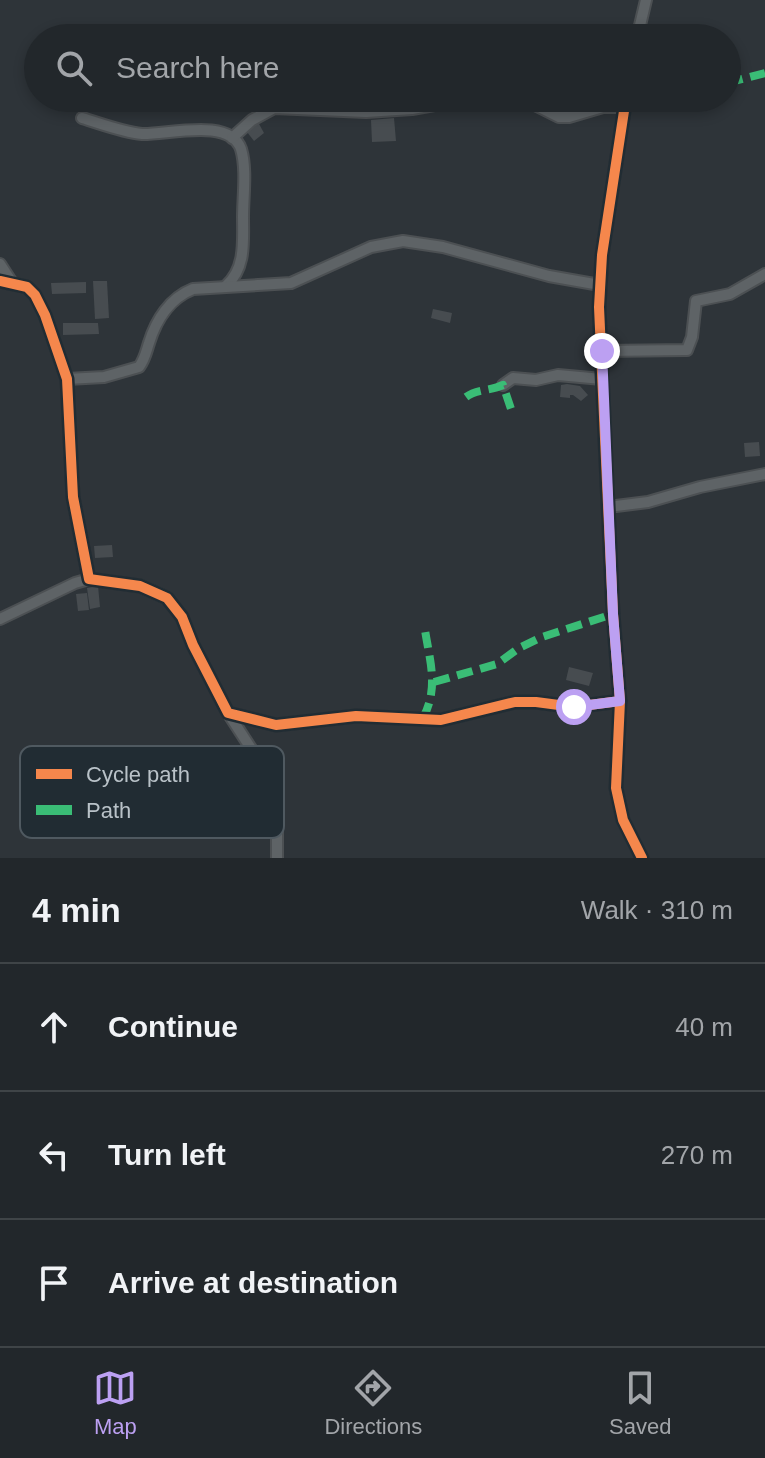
<!DOCTYPE html>
<html lang="en">
<head>
<meta charset="utf-8">
<style>
	:root { --surface:#22272b; --page:#2e3337; --text:#f1f3f6; --muted:#a2a5a9; --line:#3f4447; --accent:#bca0f2 }
	body { margin:0; font-family:Helvetica,sans-serif; background:var(--page); color:var(--text) }
	.stop { position:absolute; width:24px; height:24px; margin:-18px; border:6px solid #bca0f2; border-radius:50%; background:#fff }
	.stop.end { background:#bca0f2; border-color:#fff; box-shadow:0 2px 8px #0008 }
	.list { margin:0; padding:0; list-style:none }
	h2 { display:flex; justify-content:space-between; align-items:center; height:104px; margin:0; padding:0 32px; font-size:34px }
	h2 small { font-size:26px; font-weight:400; color:var(--muted) }
	.list li { display:grid; grid-template-columns:52px 1fr auto; gap:24px; align-items:center; box-sizing:border-box; height:128px; padding:0 32px; border-top:2px solid var(--line) }
	.list b { display:block; font-size:30px; white-space:nowrap }
	.list em { font-size:26px; font-style:normal; color:var(--muted) }
	.icon { flex:none; width:44px; height:44px; fill:none; stroke:currentColor; stroke-width:2; stroke-linecap:round; stroke-linejoin:round }
	.map { position:relative; flex:none; width:765px; height:858px; overflow:hidden }
	.search { position:absolute; background:var(--surface); box-shadow:0 4px 12px #0003; left:24px; right:24px; top:24px; height:88px; display:flex; align-items:center; gap:20px; box-sizing:border-box; padding:0 28px; border-radius:44px; color:var(--muted); font-size:30px }
	.sheet { height:488px; background:var(--surface) }
	nav { display:flex; justify-content:space-around; align-items:center; box-sizing:border-box; height:112px; border-top:2px solid var(--line); background:var(--surface); font-size:22px; color:var(--muted) }
	nav a { display:grid; justify-items:center; gap:4px }
	nav .on { color:var(--accent) }
	.map>svg:first-child { display:block }
</style>
</head>
<body>
<div class="map">
<svg width="765" height="858" viewBox="0 0 765 858">
	<rect width="100%" height="100%" fill="#2e3439"/>
	<g fill="#474c50">
		<polygon points="394,118 396,141 372,142 371,120"/>
		<polygon points="258,122 264,133 254,141 247,132"/>
		<polygon points="93,281 107,281 109,318 95,319"/>
		<polygon points="86,282 86,293 52,294 51,283"/>
		<polygon points="433,309 452,313 450,323 431,318"/>
		<polygon points="63,323 98,323 99,334 63,335"/>
		<polygon points="567,384 580,386 588,395 581,401 573,395 570,395 570,398 560,397 561,385"/>
		<polygon points="759,442 760,456 745,457 744,443"/>
		<polygon points="112,545 113,557 95,558 94,546"/>
		<polygon points="98,586 100,607 90,609 87,588"/>
		<polygon points="87,593 89,610 78,611 76,594"/>
		<polygon points="569,667 593,673 589,686 566,680"/>
	</g>
	<g fill="none" stroke-linecap="round" stroke-linejoin="round">
		<defs>
			<g id="street">
				<polyline points="637,38 646,0"/>
				<polyline points="626,98 602,255 599,307 613,614 620,701 616,788 623,820 642,858"/>
				<path d="M 82,118 C 102,124 122,132 142,134 C 167,135 230,117 241,149 C 247,169 243,196 243,217 C 243,242 246,268 226,286"/>
				<polyline points="232,138 252,120 274,108 366,112 412,109 468,99 515,99 525,100 559,117 569,117 603,107 624,107"/>
				<polyline points="0,264 11,281"/>
				<polyline points="0,281 27,287 35,295 45,315 67,379 73,497 89,579 140,586 167,598 182,617 193,645 228,713 276,725 356,716 441,720 515,702 536,702 574,707 620,701"/>
				<polyline points="602,351 687,350 692,337 696,301 730,294 765,274"/>
				<path d="M 67,379 L 104,377 L 139,367 C 145,359 146,352 149,343 C 156,320 170,298 193,289 L 291,283 L 371,247 L 403,241 L 443,247 L 549,276 L 600,285"/>
				<polyline points="503,385 513,378 536,380 558,375 602,379"/>
				<polyline points="608,507 648,502 700,487 765,474"/>
				<polyline points="0,619 75,583 89,579"/>
				<polyline points="228,713 267,773 277,826 277,858"/>
			</g>
		</defs>
		<use href="#street" stroke="#4c5053" stroke-width="14"/>
		<use href="#street" stroke="#5e6366" stroke-width="10"/>
		<g stroke="#3abd76" stroke-width="8" stroke-dasharray="16 8" stroke-linecap="butt">
			<polyline points="727,83 765,73"/>
			<path d="M 466,397 C 477,389 490,391 503,385 L 511,409"/>
			<polyline points="434,682 497,664 519,648 542,637 613,614"/>
			<path d="M 423,718 C 439,688 430,662 425,630"/>
		</g>
		<defs>
			<g id="cycleway">
				<polyline points="626,98 602,255 599,307 613,614 620,701 616,788 623,820 642,858"/>
				<polyline points="0,281 27,287 35,295 45,315 67,379 73,497 89,579 140,586 167,598 182,617 193,645 228,713 276,725 356,716 441,720 515,702 536,702 574,707 620,701"/>
			</g>
		</defs>
		<use href="#cycleway" stroke="#212c33" stroke-width="15"/>
		<use href="#cycleway" stroke="#f5874c" stroke-width="10"/>
	</g>
	<g fill="none" stroke-linecap="round" stroke-linejoin="round">
		<polyline stroke="#bca0f2" stroke-width="10" points="574,707 620,701 613,614 602,351"/>
	</g>
	<rect x="20" y="746" width="264" height="92" rx="12" fill="#212c33" stroke="#4f5960" stroke-width="2"/>
	<rect x="36" y="769" width="36" height="10" fill="#f5874c"/>
	<rect x="36" y="805" width="36" height="10" fill="#3abd76"/>
	<g font-size="22" fill="#b9c2c8">
		<text x="86" y="782">Cycle path</text>
		<text x="86" y="818">Path</text>
	</g>
</svg>
<div class="stop" style="left:574px;top:707px"></div>
<div class="stop end" style="left:602px;top:351px"></div>
<div class="search"><svg class="icon" aria-label="search" viewBox="0 0 24 24"><circle cx="10" cy="10" r="6"/><path d="M15 15l6 6"/></svg>Search here</div>
</div>
<section class="sheet">
<h2>4 min<small>Walk · 310 m</small></h2>
<ul class="list">
<li><svg class="icon" aria-label="ahead" viewBox="0 0 24 24"><path d="M12 20V5M6 11l6-6 6 6"/></svg><div><b>Continue</b></div><em>40 m</em></li>
<li><svg class="icon" aria-label="left" viewBox="0 0 24 24"><path d="M17 20v-9H6M10 6l-5 5 5 5"/></svg><div><b>Turn left</b></div><em>270 m</em></li>
<li><svg class="icon" aria-label="arrive" viewBox="0 0 24 24"><path d="M6 21V4h12l-3 4 3 4H6"/></svg><div><b>Arrive at destination</b></div></li>
</ul>
</section>
<nav>
<a class="on"><svg class="icon" aria-label="map" viewBox="0 0 24 24"><path d="M3 6l6-2 6 2 6-2v14l-6 2-6-2-6 2zM9 4v14M15 6v14"/></svg>Map</a>
<a><svg class="icon" aria-label="directions" viewBox="0 0 24 24"><path d="M12 3l9 9-9 9-9-9zM9 14v-3h6M13 9l2 2-2 2"/></svg>Directions</a>
<a><svg class="icon" aria-label="saved" viewBox="0 0 24 24"><path d="M7 4h10v16l-5-4-5 4z"/></svg>Saved</a>
</nav>
</body>
</html>
